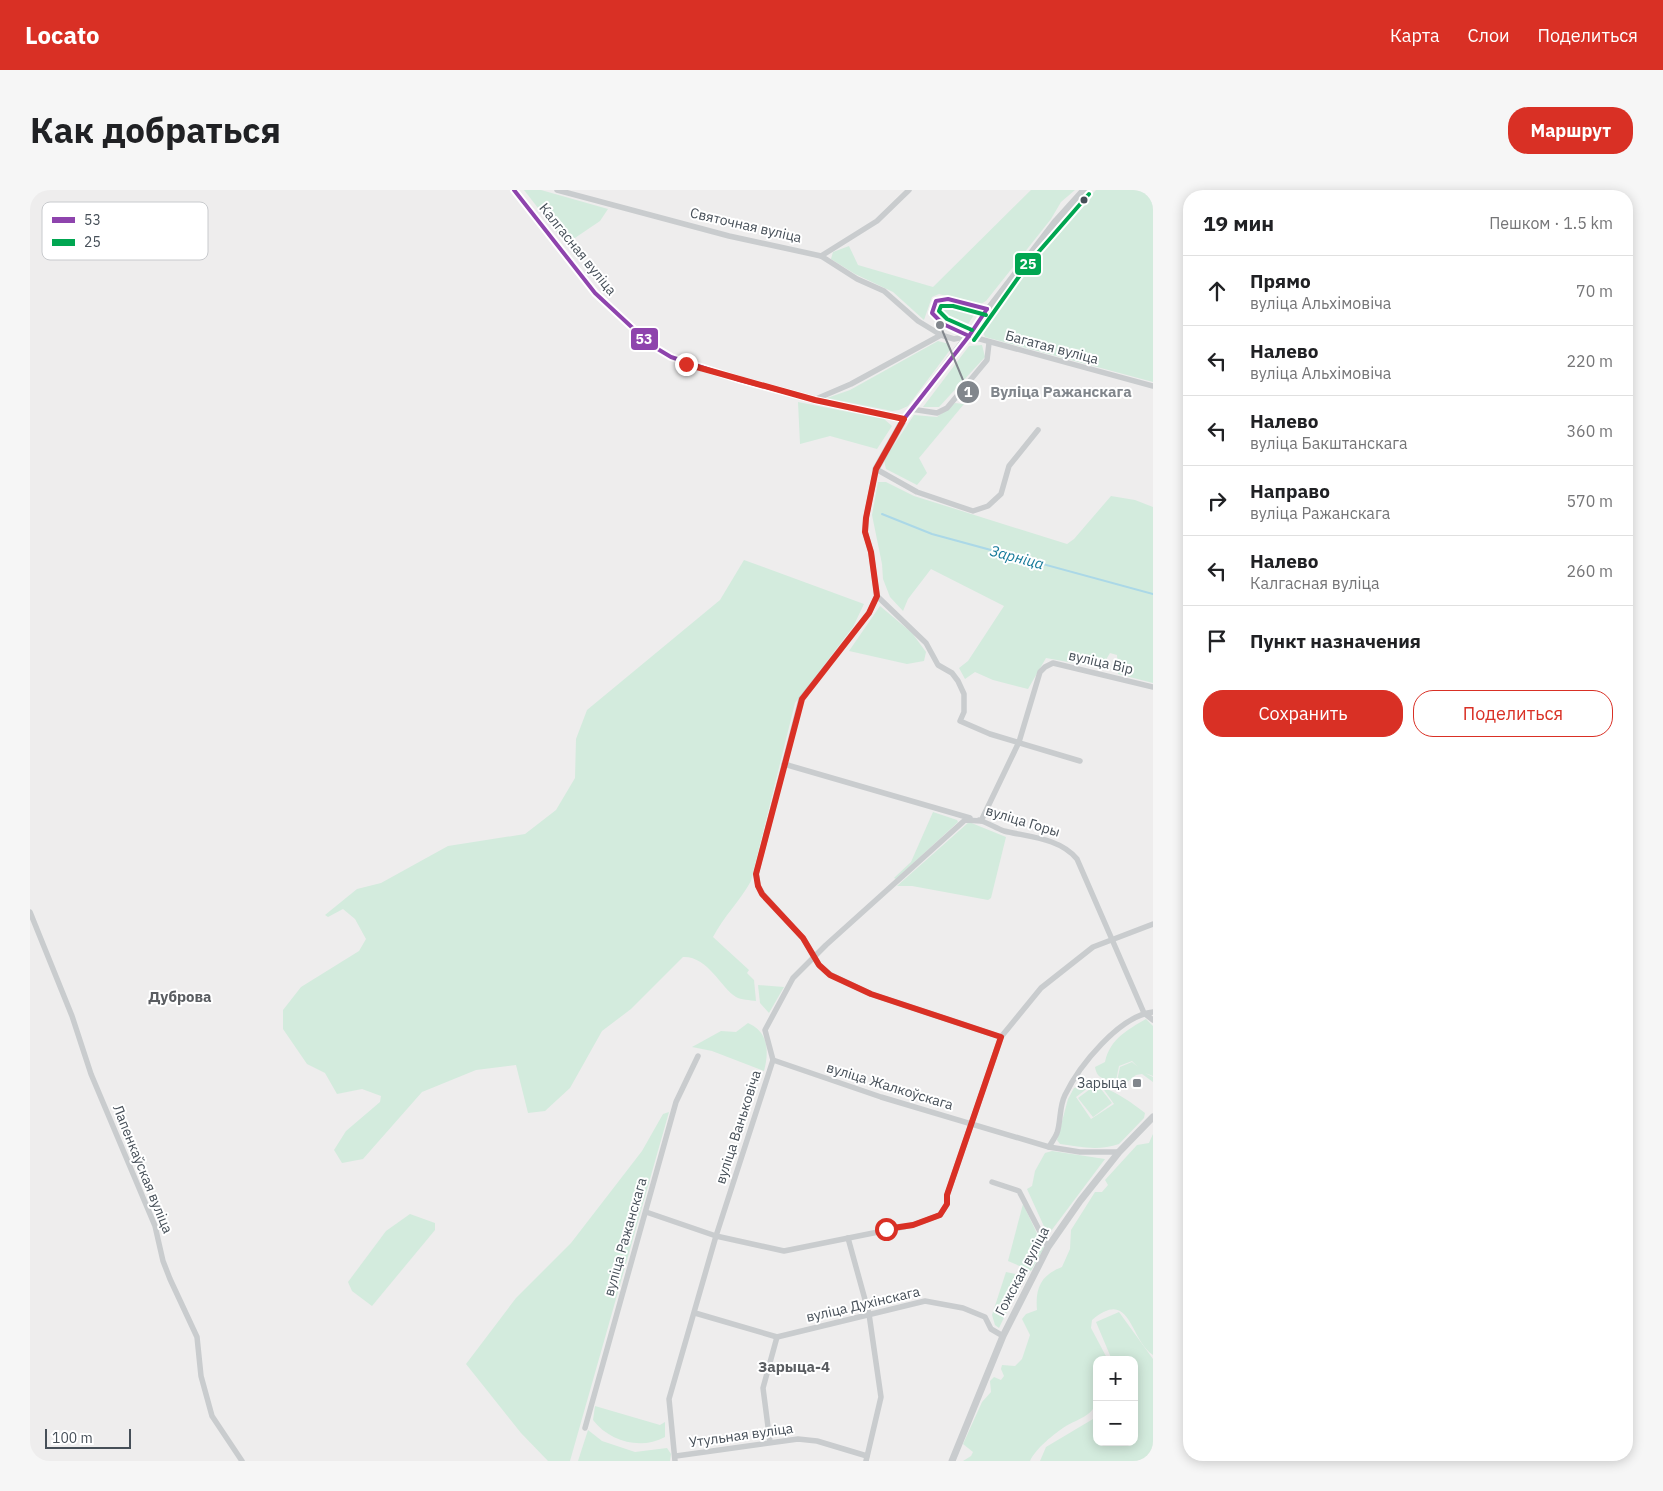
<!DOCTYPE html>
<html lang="ru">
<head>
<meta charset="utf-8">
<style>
	:root { --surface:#fff; --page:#f6f6f6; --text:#202124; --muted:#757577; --line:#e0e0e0; --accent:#d93025 }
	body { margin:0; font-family:"IBM Plex Sans",sans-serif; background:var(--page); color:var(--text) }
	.controls { position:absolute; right:15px; bottom:15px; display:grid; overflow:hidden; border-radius:10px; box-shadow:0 2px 12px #0003 }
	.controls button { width:45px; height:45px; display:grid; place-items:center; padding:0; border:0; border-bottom:1px solid var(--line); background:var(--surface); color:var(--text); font:25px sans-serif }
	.scale { position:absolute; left:15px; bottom:12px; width:86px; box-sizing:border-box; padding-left:5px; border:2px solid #464f58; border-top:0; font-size:14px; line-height:18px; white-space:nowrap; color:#464f58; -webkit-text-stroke:4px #fff; paint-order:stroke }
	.stop { position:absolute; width:15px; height:15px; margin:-11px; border:4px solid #d93025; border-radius:50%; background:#fff }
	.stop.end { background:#d93025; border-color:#fff; box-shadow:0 1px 5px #0008 }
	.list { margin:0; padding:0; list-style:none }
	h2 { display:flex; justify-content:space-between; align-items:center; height:65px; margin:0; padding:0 20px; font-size:21px }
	h2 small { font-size:16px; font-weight:400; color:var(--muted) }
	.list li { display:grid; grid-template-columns:32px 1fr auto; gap:15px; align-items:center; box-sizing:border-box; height:70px; padding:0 20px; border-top:1px solid var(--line) }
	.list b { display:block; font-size:19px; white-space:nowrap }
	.list p { margin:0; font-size:16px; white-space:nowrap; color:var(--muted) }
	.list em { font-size:16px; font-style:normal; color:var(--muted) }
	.actions { display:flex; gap:10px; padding:15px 20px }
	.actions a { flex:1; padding:11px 0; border:1px solid var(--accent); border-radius:20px; text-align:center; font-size:18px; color:var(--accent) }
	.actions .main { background:var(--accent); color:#fff }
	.icon { flex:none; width:28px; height:28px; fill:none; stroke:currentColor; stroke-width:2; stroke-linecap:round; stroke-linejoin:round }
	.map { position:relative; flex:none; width:1123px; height:1271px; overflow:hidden; border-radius:20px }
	header { display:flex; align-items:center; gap:30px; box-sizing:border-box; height:70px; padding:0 25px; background:var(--accent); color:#fff }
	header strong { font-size:24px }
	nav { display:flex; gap:28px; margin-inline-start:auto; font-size:18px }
	.intro { display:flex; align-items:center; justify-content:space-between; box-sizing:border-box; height:120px; padding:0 30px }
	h1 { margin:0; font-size:35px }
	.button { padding:12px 22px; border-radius:20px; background:var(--accent); color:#fff; font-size:18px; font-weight:700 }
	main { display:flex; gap:30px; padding:0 30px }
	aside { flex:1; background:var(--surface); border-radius:20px; box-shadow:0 2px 12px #0003 }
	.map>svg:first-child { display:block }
</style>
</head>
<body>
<header>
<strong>Locato</strong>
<nav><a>Карта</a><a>Слои</a><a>Поделиться</a></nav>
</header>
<div class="intro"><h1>Как добраться</h1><a class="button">Маршрут</a></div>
<main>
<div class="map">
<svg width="1123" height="1271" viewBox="0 0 1123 1271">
	<rect width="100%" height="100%" fill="#eeeded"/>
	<g fill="#d3ebdd">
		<polygon points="494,0 511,0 578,19 570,31 536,54"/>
		<polygon points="1001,0 1045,0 1031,12 1021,29 956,111 949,115 909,104 902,107 894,130 863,102 825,84 801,69 803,62 819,56 828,75 903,97"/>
		<polygon points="1066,0 1123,0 1123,192 955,147 952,140 1041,26"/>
		<path d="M 915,112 L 946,122 L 938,134 C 927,135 907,129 910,115 Z"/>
		<polygon points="908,151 919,154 920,160 878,216 869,220 862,221 797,208 820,200"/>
		<polygon points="952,155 955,167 909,217 893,217 939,156"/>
		<polygon points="768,212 854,229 862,236 847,259 800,246 770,254"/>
		<polygon points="925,213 934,214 889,268 897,283 887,295 856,279 854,270 884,225 907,227"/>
		<polygon points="848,292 856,292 884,306 1037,354 1044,349 1081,306 1105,310 1123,317 1123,493 1088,484 1087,465 1080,463 1071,478 1016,468 998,499 963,490 945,482 935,489 929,478 938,471 974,416 901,379 878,409 873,421 860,407 853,389 852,374 842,325"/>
		<path d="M 714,370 L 834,414 L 823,437 L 765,513 L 721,691 C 710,711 694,726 683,747 L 719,780 L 717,783 L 724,790 L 726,811 C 720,810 711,810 706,807 C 691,798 678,766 653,767 L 601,819 L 572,841 L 540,898 L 515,921 L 498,923 L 486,875 L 446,880 L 392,902 L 333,969 L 312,973 L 304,960 L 316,941 L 350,912 L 351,906 L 332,899 L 307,904 L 295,883 L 277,874 L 253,839 L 253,820 L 271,797 L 329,761 L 336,749 L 325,729 L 313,719 L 298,727 L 295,725 L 327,699 L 351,693 L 418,656 L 495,644 L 526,620 L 545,588 L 546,549 L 557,520 L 690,410 Z"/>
		<polygon points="850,416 882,443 896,462 894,471 877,474 819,461"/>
		<polygon points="903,622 927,630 928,632 866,689 864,688 881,672"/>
		<polygon points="939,632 976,647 961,708 958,710 882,696 867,696"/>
		<polygon points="728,795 754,797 739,823 730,813"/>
		<path d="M 1116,829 L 1123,836 L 1123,886 L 1115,883 L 1123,887 L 1123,892 L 1112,884 L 1106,885 L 1096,893 L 1087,891 L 1090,877 L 1102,872 L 1108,877 L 1102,871 L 1089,876 L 1086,891 C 1074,889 1067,889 1065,877 L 1075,872 C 1080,849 1097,840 1116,829 Z"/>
		<path d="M 718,833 C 739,842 739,862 734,881 L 682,861 L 662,857 L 691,841 L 706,842 Z"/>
		<path d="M 1063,894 L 1046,907 L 1061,929 L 1084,914 L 1072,897 C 1088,903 1101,912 1115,923 L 1114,928 L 1089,954 C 1069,961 1050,957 1030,954 L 1027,950 L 1038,909 L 1044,898 Z"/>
		<polygon points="1067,894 1082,913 1063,927 1048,908"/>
		<polygon points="639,922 540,1271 518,1271 491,1243 436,1174 486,1108 541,1053 612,961 633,924"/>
		<path d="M 1123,944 L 1123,1165 C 1099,1149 1101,1097 1062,1130 L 1061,1138 L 1078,1170 L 1067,1170 C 1067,1182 1069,1196 1067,1209 C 1064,1226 1048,1229 1036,1236 C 1024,1244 1006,1258 1000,1271 L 933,1271 L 941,1266 L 943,1262 L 933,1254 L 952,1212 L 961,1202 L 960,1191 L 964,1187 L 971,1190 L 974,1186 L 971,1179 L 972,1175 L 985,1176 L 992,1169 L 1000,1145 L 992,1129 L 996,1124 L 1007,1120 C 1005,1098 1011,1085 1032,1077 L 1040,1059 L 1041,1040 L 1065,1002 L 1072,1002 L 1078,995 L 1075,990 L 1107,955 L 1119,953 Z"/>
		<polygon points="1022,961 1075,969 1021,1041 1017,1043 997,999 1002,996 1005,981 1015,963"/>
		<polygon points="993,1014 1014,1058 1001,1081 978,1071"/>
		<polygon points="380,1024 405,1033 405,1040 342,1116 322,1101 318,1092 356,1041"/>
		<polygon points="976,1082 990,1085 992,1090 969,1138 965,1135 962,1125"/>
		<polygon points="1089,1122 1123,1169 1123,1271 1010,1271 1016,1257 1063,1229 1067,1221 1067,1252 1104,1252 1104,1170 1082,1170 1066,1132"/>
		<path d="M 565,1216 L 630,1235 L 635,1232 L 635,1247 C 611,1260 580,1252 563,1230 Z"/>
		<polygon points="558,1240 572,1251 605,1262 637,1258 641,1264 640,1271 548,1271"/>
	</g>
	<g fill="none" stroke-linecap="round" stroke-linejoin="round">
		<polyline stroke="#abd8e7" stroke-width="2" points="852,324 902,344 1123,404"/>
		<g stroke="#c9ccce" stroke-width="5.5">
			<polyline points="484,0 565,103 621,155 641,167 710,190 785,210 874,229"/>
			<polyline points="527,0 699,46 791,66 847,31 879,0"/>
			<polyline points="791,66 827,89 854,101 888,131 911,145 924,149 939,146 1123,196"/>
			<polyline points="786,209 821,194 911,145"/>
			<polyline points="881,219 907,223 917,218 957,170 959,153"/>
			<polyline points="847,406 896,453 908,475 922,483 928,491 934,504 934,522 930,531 960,544 1050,571"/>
			<polyline points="754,574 940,628"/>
			<path d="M 949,630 C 958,633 966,638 974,641 C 999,647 1030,648 1047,669 L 1114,823 L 1123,830"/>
			<polyline points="0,722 42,826 61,884 125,1036 133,1071 140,1089 167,1147 171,1186 182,1226 212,1271"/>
			<polyline points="971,847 841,804 801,785 789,775 773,748 733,704 728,696 726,684 771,509 839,423 847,406 841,362 835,342 836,328 846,279 887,302 943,321 958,316 971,304 979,276 1008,240"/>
			<polyline points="743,870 851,907 1019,957 1050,962 1089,962"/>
			<path d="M 1019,957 C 1021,953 1025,948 1027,943 C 1031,931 1029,917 1035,905 C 1049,876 1089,826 1123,822"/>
			<polyline points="962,992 989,1001 1018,1057"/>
			<polyline points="616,1022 686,1046 754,1061 883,1035 910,1025 917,1014 917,1005 971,847 1011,798 1063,757 1123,734"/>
			<polyline points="818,1048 839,1124 851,1207 836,1271"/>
			<polyline points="665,1123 747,1147 895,1111 933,1118 955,1127 961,1139 973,1146"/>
			<polyline points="555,1238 646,912 668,866"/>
			<polyline points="740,1252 733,1198 747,1147"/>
			<polyline points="646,1266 768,1249 787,1251 837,1266"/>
			<polyline points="645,1271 639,1209 686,1046 743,870 735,840 763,788 796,755 935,630 951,631 989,552 1010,482 1015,477 1023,473 1123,497"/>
		</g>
		<g stroke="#c9ccce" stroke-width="7">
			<polyline points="846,279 874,229 1026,31 1054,0"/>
			<polyline points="922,1271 973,1146 1018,1057 1050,1011 1089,962 1123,927"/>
		</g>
		<defs>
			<g id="bus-1">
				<polyline points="484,0 565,103 621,155 641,167 710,190 785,210 874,229"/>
				<polyline points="939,146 913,134 902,123 906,111 918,109 957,119"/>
				<polyline points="874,229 939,146 957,119"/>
			</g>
			<g id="bus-2">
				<polyline points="942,140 917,129 909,121 911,116 923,116 956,125"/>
				<polyline points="944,150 998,74 1059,4"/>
			</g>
		</defs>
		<use href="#bus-1" stroke="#fff" stroke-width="8"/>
		<use href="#bus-2" stroke="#fff" stroke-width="8"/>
		<use href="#bus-1" stroke="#8e44ad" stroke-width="4"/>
		<use href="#bus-2" stroke="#00a651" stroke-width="4"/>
	</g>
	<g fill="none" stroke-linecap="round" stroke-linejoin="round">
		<polyline stroke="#d93025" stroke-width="6" points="656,174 785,210 874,229 846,279 836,328 835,342 841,362 847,406 839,423 772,509 726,684 728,696 732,704 773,748 789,775 800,785 841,804 971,847 917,1005 917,1014 910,1025 883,1035 856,1039"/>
	</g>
	<circle fill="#464f58" stroke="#fff" stroke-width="2" cx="1054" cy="10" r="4.5"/>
	<rect fill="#81868c" stroke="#fff" stroke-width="2" x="1102" y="888" width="10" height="10" rx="2.5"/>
	<g text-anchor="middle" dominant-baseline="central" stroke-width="4" stroke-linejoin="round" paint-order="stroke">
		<g font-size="14" fill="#464f58" stroke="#fff">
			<text transform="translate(716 35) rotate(13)">Святочная вуліца</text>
			<text transform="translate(548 59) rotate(51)">Калгасная вуліца</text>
			<text transform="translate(1022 157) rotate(15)">Багатая вуліца</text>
			<text transform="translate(1071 472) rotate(13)">вуліца Вір</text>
			<text transform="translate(993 631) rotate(17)">вуліца Горы</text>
			<text transform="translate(860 896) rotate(17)">вуліца Жалкоўскага</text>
			<text transform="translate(708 937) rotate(-72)">вуліца Ваньковіча</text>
			<text transform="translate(113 979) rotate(68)">Лапенкаўская вуліца</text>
			<text transform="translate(595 1047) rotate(-74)">вуліца Ражанскага</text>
			<text transform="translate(992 1081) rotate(-62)">Гожская вуліца</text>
			<text transform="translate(833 1114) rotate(-13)">вуліца Духінскага</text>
			<text transform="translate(711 1245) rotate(-8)">Утульная вуліца</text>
		</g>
		<g font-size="14" fill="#464f58" stroke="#fff" text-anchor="end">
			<text x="1097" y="893">Зарыца</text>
		</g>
		<g font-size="15" font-style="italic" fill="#177a9a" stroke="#fff">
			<text transform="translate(987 367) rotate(15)">Зарніца</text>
		</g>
		<g font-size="15" font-weight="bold" fill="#5a5d61" stroke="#fff">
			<text x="150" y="806">Дуброва</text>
			<text x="764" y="1176">Зарыца-4</text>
		</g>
	</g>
	<rect x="12" y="12" width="166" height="58" rx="8" fill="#fff" stroke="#c8cacd" stroke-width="1"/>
	<rect x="22" y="27" width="23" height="6" fill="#8e44ad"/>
	<rect x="22" y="49" width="23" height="7" fill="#00a651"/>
	<g font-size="14" fill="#464f58">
		<text x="54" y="35">53</text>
		<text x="54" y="57">25</text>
	</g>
	<path fill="none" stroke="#81868c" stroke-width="2" d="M910 135L938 202"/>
	<g fill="#81868c" stroke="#fff" stroke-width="2">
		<circle cx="910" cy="135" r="5"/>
		<circle cx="938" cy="202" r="12"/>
	</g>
	<g font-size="15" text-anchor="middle" font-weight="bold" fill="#fff">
		<text x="938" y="207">1</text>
	</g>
	<g font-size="15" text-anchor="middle" font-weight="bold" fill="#81868c" stroke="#fff" stroke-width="4" stroke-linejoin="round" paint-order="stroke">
		<text x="1031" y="207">Вуліца Ражанскага</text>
	</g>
	<g stroke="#fff" stroke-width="2">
		<rect x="984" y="62" width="28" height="24" rx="5" fill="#00a651"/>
		<rect x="600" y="137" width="29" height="24" rx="5" fill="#8e44ad"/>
	</g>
	<g font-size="14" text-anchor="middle" font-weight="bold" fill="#fff">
		<text x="998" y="79">25</text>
		<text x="614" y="154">53</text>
	</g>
</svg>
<div class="controls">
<button>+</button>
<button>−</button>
</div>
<div class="scale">100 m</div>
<div class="stop" style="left:856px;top:1039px"></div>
<div class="stop end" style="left:656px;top:174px"></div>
</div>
<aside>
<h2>19 мин<small>Пешком · 1.5 km</small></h2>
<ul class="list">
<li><svg class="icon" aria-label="ahead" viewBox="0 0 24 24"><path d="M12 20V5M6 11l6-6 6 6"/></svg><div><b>Прямо</b><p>вуліца Альхімовіча</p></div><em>70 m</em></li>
<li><svg class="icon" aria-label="left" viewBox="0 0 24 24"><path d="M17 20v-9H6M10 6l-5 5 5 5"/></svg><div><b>Налево</b><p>вуліца Альхімовіча</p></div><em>220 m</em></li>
<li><svg class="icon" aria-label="left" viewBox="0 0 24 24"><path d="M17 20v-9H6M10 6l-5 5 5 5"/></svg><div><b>Налево</b><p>вуліца Бакштанскага</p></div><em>360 m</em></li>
<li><svg class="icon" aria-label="right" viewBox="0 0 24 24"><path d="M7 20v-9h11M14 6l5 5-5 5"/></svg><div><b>Направо</b><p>вуліца Ражанскага</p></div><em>570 m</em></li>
<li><svg class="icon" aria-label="left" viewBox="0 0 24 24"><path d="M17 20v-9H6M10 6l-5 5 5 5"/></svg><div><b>Налево</b><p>Калгасная вуліца</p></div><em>260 m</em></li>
<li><svg class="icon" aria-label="arrive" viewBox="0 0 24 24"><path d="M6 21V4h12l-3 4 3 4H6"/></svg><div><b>Пункт назначения</b></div></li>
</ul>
<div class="actions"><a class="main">Сохранить</a><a>Поделиться</a></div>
</aside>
</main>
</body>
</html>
